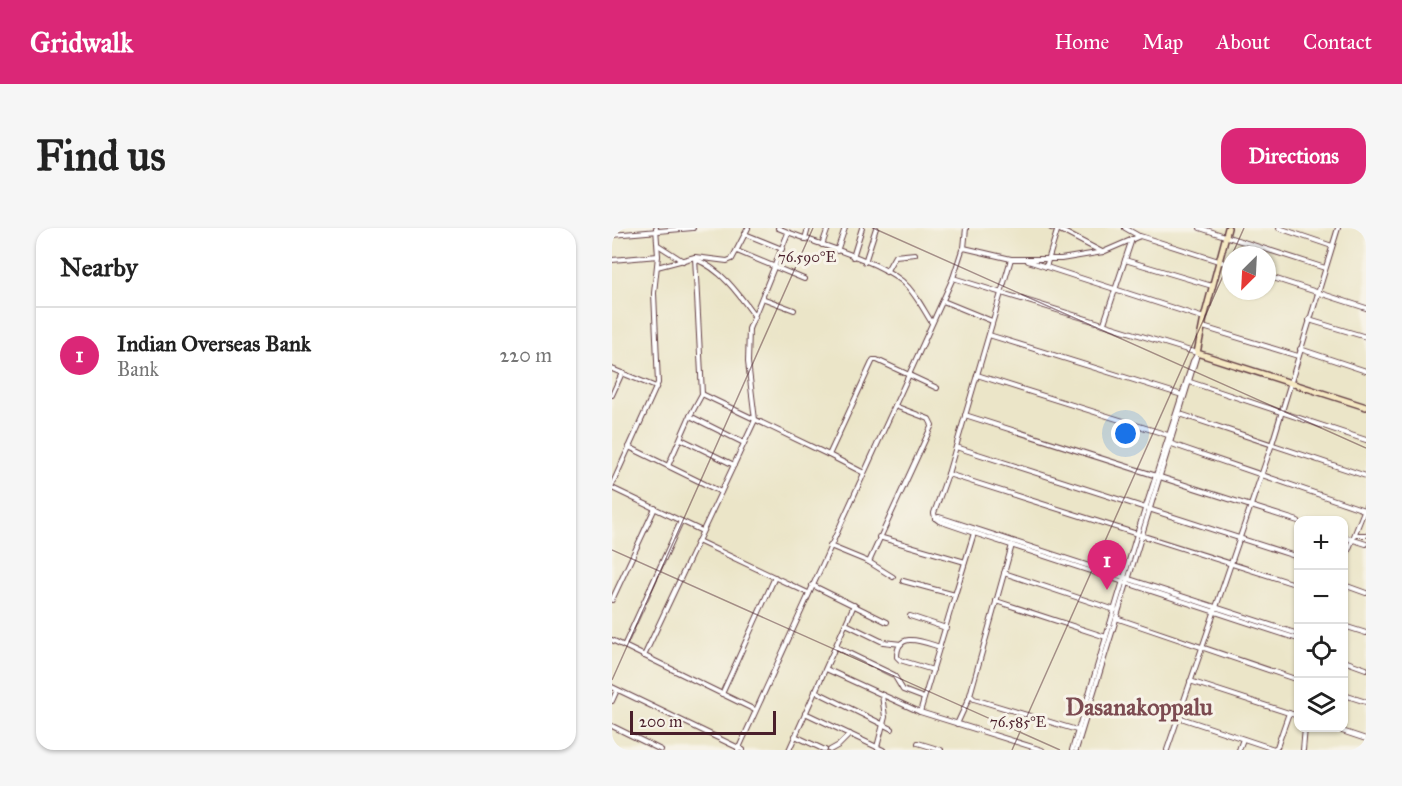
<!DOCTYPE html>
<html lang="en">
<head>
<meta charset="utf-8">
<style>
	:root { --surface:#fff; --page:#f6f6f6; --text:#222; --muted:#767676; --line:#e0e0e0; --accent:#db2777 }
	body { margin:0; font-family:"IM FELL Great Primer",serif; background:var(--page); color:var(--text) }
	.controls { position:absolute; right:18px; bottom:18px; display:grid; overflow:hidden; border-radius:12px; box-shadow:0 2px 4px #0004 }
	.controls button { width:54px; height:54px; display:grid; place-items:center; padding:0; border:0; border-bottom:2px solid var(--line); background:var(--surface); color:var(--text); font:30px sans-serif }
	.compass { position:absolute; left:610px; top:18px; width:54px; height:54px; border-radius:50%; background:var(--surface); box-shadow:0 2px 4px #0004; rotate:204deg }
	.scale { position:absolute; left:18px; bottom:15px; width:146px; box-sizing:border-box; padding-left:6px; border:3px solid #4a1f2b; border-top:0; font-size:16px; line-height:21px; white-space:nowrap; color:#4a1f2b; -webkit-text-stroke:4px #f7f3e8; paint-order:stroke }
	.you { position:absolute; left:514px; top:206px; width:21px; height:21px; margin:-15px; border:4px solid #fff; border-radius:50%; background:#1a73e8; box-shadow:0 0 0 9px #1a73e833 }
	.badge { display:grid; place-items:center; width:39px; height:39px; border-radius:50%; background:var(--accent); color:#fff; font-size:20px; font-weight:700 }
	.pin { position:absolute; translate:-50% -50px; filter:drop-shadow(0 2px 3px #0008) }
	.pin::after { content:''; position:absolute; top:32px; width:21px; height:18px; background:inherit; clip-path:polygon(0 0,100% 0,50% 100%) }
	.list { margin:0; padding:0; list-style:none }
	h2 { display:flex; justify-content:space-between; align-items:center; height:78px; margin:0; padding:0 24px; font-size:26px }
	h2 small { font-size:20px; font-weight:400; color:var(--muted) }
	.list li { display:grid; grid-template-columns:39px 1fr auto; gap:18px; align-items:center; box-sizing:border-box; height:96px; padding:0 24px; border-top:2px solid var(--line) }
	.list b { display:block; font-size:22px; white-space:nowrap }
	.list p { margin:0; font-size:20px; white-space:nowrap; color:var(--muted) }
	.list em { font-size:20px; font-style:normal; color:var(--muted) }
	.icon { flex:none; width:33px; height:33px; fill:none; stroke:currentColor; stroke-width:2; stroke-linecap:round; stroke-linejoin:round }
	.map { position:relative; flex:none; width:754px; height:522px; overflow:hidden; border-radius:18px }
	header { display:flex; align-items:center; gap:36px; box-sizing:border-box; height:84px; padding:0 30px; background:var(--accent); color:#fff }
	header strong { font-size:28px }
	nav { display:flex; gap:33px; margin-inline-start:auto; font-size:21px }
	.intro { display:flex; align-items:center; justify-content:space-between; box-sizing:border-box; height:144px; padding:0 36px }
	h1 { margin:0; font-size:42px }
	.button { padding:15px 27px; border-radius:18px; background:var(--accent); color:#fff; font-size:21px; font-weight:700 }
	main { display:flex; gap:36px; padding:0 36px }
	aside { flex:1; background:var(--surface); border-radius:18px; box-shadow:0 2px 4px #0004 }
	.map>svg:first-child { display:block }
</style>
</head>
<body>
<header>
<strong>Gridwalk</strong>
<nav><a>Home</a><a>Map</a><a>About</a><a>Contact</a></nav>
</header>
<div class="intro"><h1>Find us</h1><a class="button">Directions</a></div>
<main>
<aside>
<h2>Nearby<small></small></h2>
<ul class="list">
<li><span class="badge">1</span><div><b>Indian Overseas Bank</b><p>Bank</p></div><em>220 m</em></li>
</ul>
</aside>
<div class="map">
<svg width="754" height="522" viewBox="0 0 754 522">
	<rect width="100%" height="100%" fill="#f7f3e8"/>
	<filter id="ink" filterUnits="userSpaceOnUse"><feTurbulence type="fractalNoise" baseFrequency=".0167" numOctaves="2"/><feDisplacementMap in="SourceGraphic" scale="12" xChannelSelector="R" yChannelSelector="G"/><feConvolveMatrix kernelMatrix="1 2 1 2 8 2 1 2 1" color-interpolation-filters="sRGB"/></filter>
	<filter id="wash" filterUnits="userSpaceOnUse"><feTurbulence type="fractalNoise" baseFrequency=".008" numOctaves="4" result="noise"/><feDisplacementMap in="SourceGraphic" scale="24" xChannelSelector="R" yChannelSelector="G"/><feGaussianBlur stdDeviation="1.35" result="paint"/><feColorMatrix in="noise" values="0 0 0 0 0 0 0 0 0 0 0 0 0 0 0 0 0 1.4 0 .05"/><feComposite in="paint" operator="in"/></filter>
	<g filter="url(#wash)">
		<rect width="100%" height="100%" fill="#ebe5c8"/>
	</g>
	<g filter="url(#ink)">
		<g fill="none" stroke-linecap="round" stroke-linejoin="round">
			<defs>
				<g id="street">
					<path d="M 166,0 C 200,15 262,30 290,53 C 303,64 311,81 320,95"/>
					<polyline points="439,0 446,1 490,24"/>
					<polyline points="513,0 527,8"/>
					<polyline points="588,0 713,40"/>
					<polyline points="667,0 720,18"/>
					<polyline points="133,6 170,21"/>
					<polyline points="0,7 81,0"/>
					<polyline points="193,11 196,0"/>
					<polyline points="46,17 71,33"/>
					<polyline points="210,17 216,0"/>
					<polyline points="352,20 354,0"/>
					<polyline points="125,23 192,51"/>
					<polyline points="225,23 233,0"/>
					<polyline points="241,29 250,0"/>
					<path d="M 83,31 C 109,41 126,65 142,87"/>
					<polyline points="0,32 46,28"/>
					<polyline points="513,32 600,58"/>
					<polyline points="416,33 592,90"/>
					<polyline points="253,34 264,0"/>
					<polyline points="45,39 83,29 115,33 120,31 136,0"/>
					<polyline points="434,39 446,0"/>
					<polyline points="274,44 283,28 303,26"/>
					<polyline points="655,48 754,80"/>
					<polyline points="341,50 585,125"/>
					<polyline points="150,70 182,82"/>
					<polyline points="331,73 380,93"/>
					<polyline points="697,92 754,109"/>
					<polyline points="492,95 520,11"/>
					<polyline points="591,99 686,128"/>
					<polyline points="377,107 570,167"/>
					<polyline points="688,121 754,143"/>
					<polyline points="0,141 44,159"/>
					<polyline points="365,147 559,208"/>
					<polyline points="578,154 754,212"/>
					<polyline points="90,166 217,227 252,245"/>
					<polyline points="0,167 10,145"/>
					<polyline points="568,186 754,248"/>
					<polyline points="353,187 686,293"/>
					<polyline points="78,188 132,215"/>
					<polyline points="69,211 122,237"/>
					<polyline points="557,215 752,282"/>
					<polyline points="17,219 109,264"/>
					<polyline points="344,219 686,329"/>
					<polyline points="217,227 261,132 265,132 325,160"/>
					<polyline points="56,238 78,188 90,166 83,29"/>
					<polyline points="336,246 686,357"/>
					<polyline points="0,257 46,155 42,65 46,28 44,0"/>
					<polyline points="0,260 90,303"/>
					<polyline points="323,290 327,293 362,305 686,411"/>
					<polyline points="323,290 327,289 686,406"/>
					<polyline points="323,290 322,285 336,246 399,31"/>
					<polyline points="744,307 754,307"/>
					<polyline points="267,309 353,334"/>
					<polyline points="732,309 754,316"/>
					<polyline points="86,313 196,365"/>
					<polyline points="400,317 358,467 362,471 468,503"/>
					<polyline points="218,318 257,334 281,349"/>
					<polyline points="732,333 754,278"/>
					<polyline points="257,334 320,197 317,191 283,178"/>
					<polyline points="392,345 503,382"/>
					<polyline points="291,353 343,367 362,305"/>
					<polyline points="200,357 275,394"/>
					<polyline points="732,357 754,365"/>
					<polyline points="0,372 43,280"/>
					<polyline points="384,373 494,409"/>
					<polyline points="298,388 334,400"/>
					<polyline points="504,390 686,452"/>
					<polyline points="234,396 271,414 289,416"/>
					<polyline points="732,398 754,405"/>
					<polyline points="0,412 143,482"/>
					<polyline points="12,418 69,293"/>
					<polyline points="224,419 282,447 291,462 312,470"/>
					<polyline points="32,428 143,192 136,134 137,101 176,5"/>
					<polyline points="732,433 754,441"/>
					<polyline points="214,441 308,484 430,522"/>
					<path d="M 321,442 L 288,432 L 285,429 C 285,402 311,414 328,419"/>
					<polyline points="578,453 686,488"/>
					<polyline points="0,459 131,522"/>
					<polyline points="203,463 280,501"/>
					<polyline points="110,466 163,349"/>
					<polyline points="732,467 754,474"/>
					<polyline points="0,473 5,462"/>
					<polyline points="308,484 343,367"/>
					<polyline points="193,485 271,522"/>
					<polyline points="566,489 662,521 665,519 677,485"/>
					<polyline points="345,496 358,468"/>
					<polyline points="0,498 49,522"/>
					<polyline points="721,500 754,511"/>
					<polyline points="183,508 213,522"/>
					<polyline points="306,515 329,522"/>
					<polyline points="265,519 273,489 270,467"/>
					<polyline points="126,522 341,50 350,22 352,20 399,31 449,31 491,24 528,8 619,37"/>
					<polyline points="177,522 242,377"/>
					<polyline points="218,522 227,517 238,506"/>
					<polyline points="460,522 525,306 581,133 586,125"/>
					<polyline points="464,522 584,130"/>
					<polyline points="555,522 660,216 726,0"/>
					<polyline points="627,522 631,511"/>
					<polyline points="691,522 693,500"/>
				</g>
				<polyline id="secondary" points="616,0 592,90 585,125 754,179"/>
			</defs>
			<use href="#street" stroke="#623d43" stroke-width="6"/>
			<use href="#secondary" stroke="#623d43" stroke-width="8"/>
			<use href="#street" stroke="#fff" stroke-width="4"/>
			<use href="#secondary" stroke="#f6e9c3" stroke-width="5"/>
		</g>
	</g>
	<path fill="none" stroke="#4a1f2b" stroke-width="1.5" stroke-opacity="0.45" d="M 261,0 L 754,220M 620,27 L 632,0M 0,322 L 448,522M 0,452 L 201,0M 400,522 L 619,30"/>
	<g text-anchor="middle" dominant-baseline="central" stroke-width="6" stroke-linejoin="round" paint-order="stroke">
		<g font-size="24" font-weight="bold" fill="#7c4b51" stroke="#f7f3e8">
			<text x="527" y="479">Dasanakoppalu</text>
		</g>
	</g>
	<g font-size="15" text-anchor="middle" fill="#4a1f2b" stroke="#f7f3e8" stroke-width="6" stroke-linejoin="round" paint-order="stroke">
		<text x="195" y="34">76.590°E</text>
		<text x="406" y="499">76.585°E</text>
	</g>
</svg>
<div class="controls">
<button>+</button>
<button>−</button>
<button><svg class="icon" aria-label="locate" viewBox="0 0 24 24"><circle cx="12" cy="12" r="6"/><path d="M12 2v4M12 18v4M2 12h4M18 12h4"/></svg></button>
<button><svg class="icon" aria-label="layers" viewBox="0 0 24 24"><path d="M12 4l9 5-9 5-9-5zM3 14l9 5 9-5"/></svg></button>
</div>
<svg class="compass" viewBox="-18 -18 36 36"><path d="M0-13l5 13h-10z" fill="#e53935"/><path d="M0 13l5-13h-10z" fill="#767676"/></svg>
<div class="scale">200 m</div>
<div class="you"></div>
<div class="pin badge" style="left:495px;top:362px">1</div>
</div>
</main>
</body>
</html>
